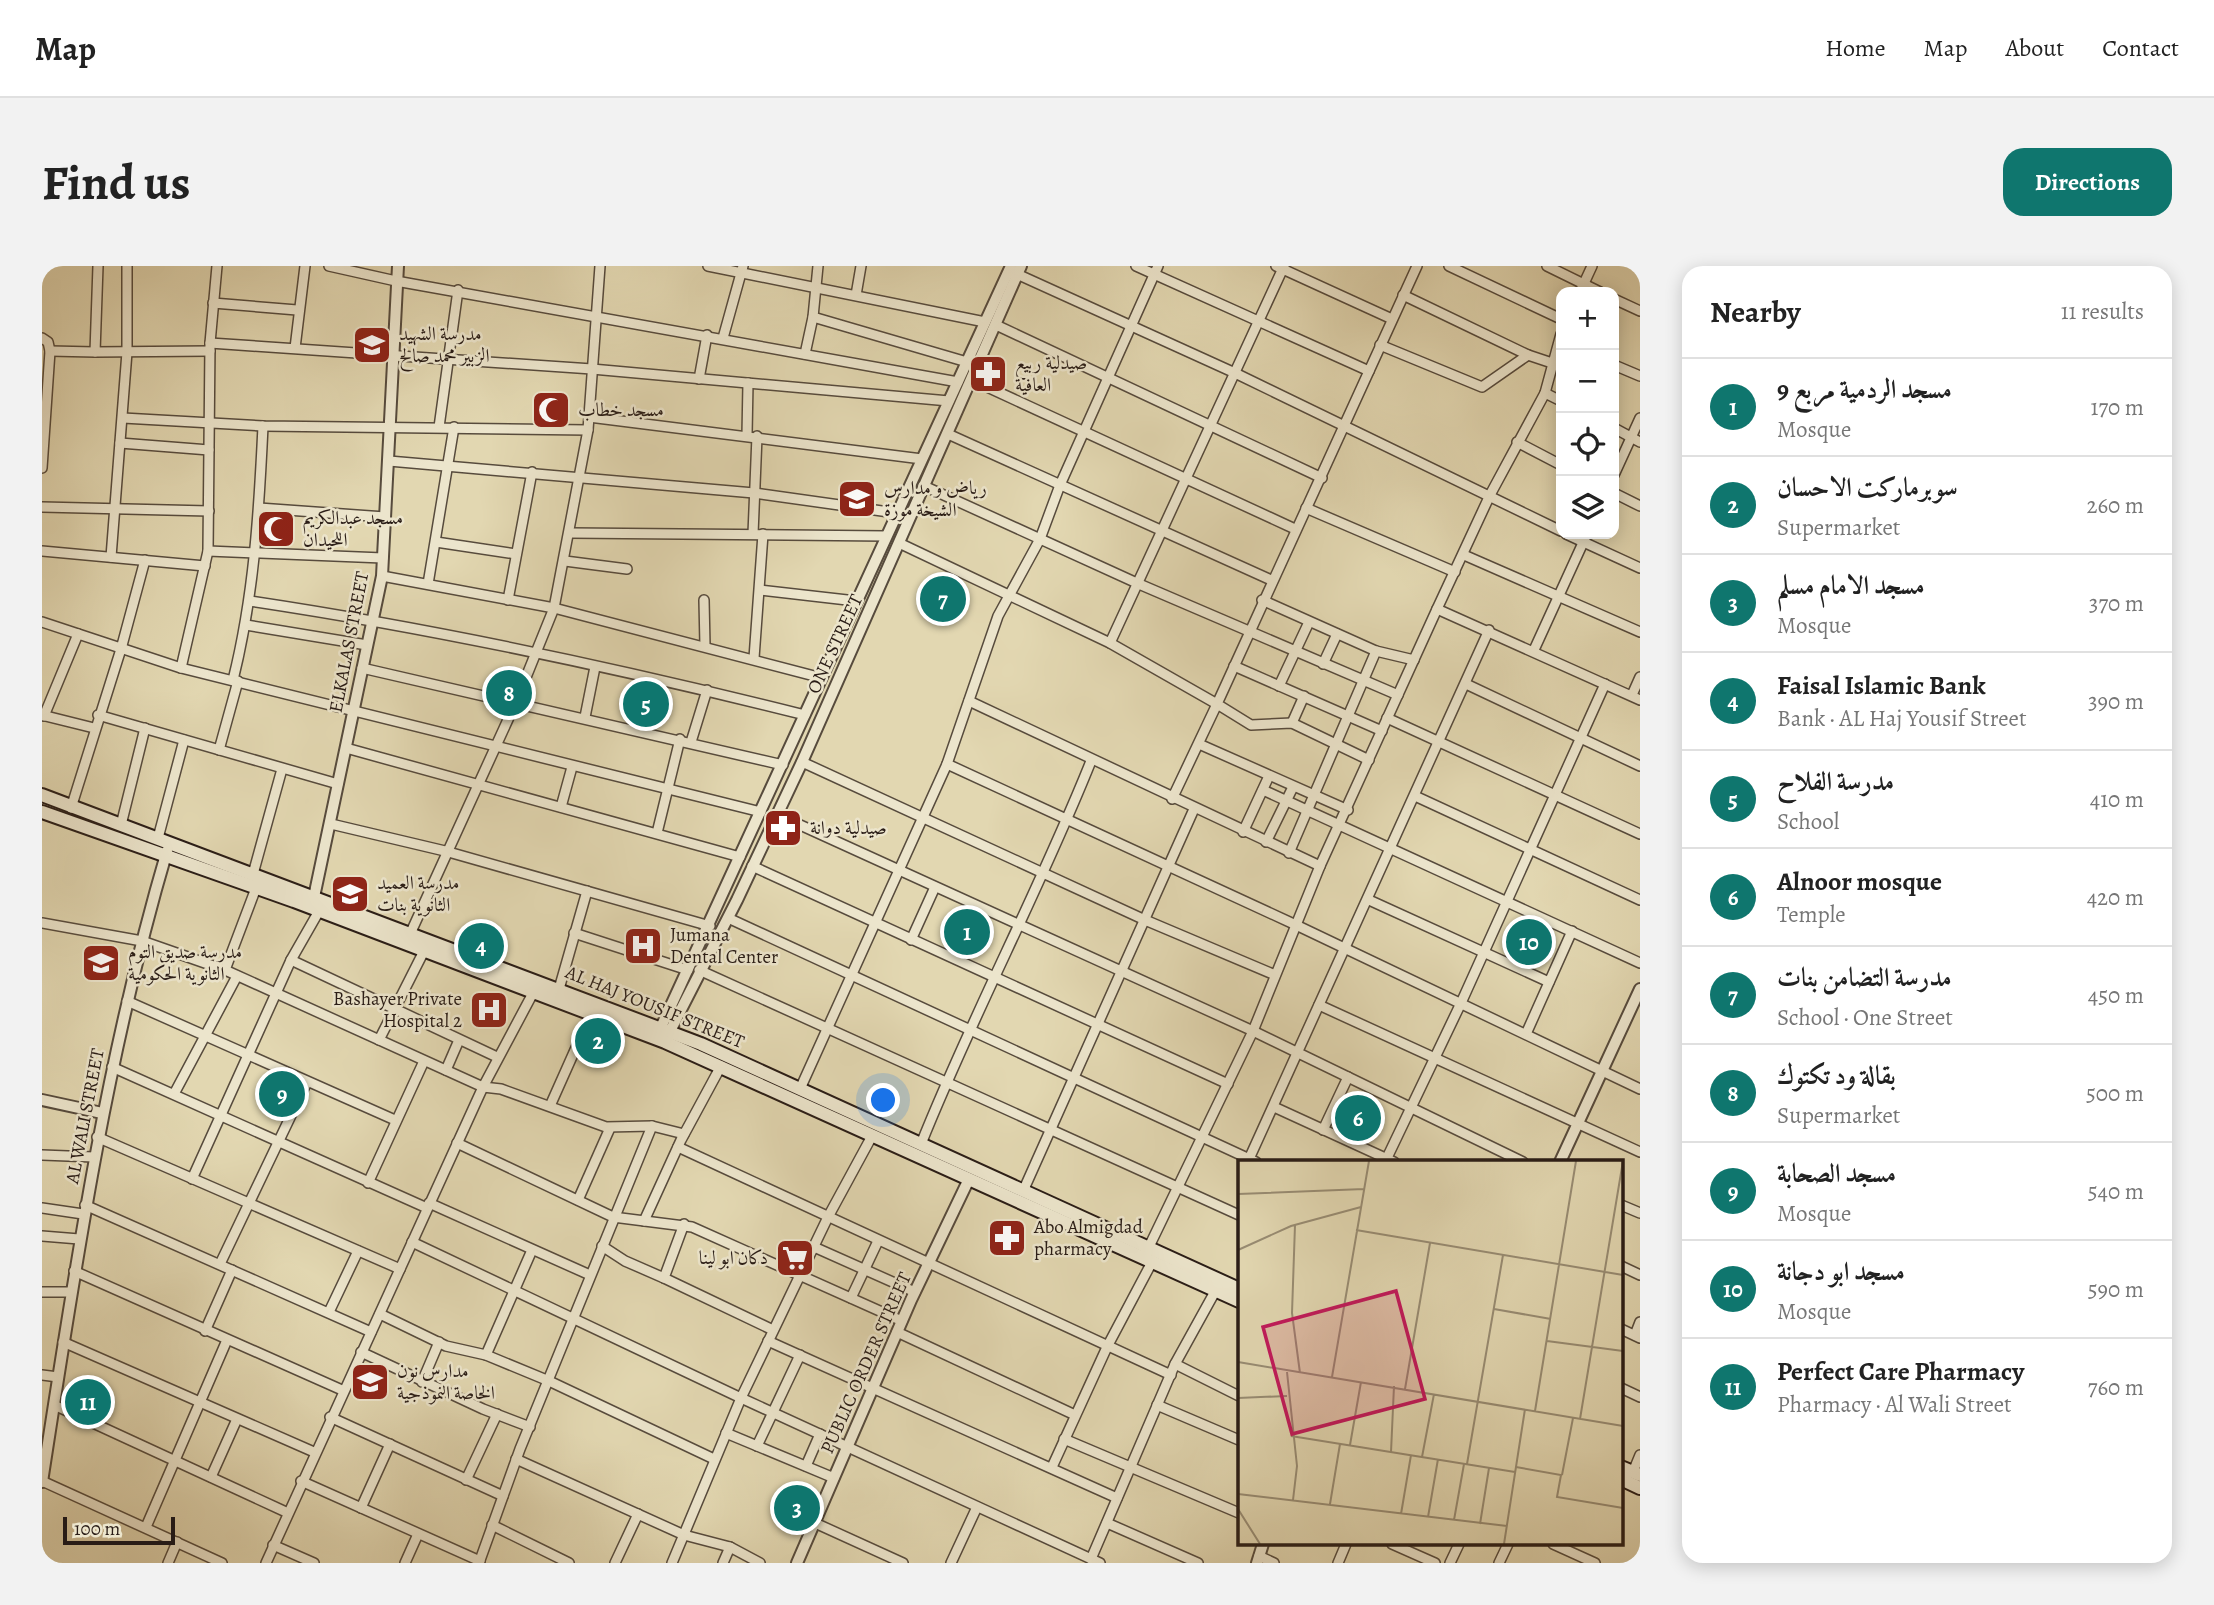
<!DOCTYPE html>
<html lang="en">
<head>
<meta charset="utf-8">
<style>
	:root { --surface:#fff; --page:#f2f2f2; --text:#222; --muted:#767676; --line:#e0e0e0; --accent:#0f766e }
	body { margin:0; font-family:Alegreya,Amiri,serif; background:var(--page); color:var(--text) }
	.controls { position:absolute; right:21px; top:21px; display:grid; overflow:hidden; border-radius:14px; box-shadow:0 4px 18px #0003 }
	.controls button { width:63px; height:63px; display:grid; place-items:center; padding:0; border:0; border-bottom:2px solid var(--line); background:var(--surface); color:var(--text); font:35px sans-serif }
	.scale { position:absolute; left:21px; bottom:18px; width:112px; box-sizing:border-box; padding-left:7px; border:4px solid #291c16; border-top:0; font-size:19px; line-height:24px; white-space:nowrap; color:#291c16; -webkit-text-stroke:5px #ece5cc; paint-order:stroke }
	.you { position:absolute; left:842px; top:835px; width:24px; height:24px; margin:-18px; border:5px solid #fff; border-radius:50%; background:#1a73e8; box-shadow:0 0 0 10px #1a73e833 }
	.badge { display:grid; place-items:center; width:46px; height:46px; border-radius:50%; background:var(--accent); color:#fff; font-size:23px; font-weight:700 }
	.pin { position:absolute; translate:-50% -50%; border:4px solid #fff; box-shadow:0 2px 7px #0006 }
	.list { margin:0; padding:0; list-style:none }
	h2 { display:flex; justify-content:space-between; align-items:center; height:91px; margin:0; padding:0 28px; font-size:30px }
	h2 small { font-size:23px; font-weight:400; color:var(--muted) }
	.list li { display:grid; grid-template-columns:46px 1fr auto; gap:21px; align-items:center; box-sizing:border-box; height:98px; padding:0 28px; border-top:2px solid var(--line) }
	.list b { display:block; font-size:26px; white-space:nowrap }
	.list p { margin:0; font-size:23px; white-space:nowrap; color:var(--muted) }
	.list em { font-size:23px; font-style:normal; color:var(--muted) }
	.icon { flex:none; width:38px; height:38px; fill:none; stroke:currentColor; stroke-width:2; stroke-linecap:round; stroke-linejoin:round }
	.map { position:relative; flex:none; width:1598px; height:1297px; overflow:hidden; border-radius:21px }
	header { display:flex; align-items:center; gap:42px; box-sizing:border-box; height:98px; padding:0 35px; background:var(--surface); border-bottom:2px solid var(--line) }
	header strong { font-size:33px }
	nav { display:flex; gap:38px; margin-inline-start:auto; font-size:24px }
	.intro { display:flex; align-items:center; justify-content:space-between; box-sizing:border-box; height:168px; padding:0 42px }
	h1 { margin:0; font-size:49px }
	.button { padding:18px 32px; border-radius:21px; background:var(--accent); color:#fff; font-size:24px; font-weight:700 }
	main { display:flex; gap:42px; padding:0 42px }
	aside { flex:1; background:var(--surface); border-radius:21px; box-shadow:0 4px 18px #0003 }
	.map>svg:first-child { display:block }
</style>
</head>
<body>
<header>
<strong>Map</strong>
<nav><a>Home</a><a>Map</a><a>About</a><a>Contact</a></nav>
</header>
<div class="intro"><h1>Find us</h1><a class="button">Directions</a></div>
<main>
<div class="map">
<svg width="1598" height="1297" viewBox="0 0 1598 1297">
	<rect width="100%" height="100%" fill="#e2d7b1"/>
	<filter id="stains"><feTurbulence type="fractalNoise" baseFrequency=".00286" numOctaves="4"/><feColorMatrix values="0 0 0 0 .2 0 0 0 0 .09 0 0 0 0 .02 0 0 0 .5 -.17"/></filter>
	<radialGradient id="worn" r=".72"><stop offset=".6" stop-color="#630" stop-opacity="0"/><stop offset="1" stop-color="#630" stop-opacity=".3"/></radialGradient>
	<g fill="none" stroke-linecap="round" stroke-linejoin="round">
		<defs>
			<g id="minor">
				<polyline points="56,0 53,86 168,85"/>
				<polyline points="287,0 354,15 916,116"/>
				<polyline points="666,0 943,56"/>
				<polyline points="1094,0 1327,105"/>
				<polyline points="1234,0 1350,53"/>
				<polyline points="1407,0 1519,53"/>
				<polyline points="1505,0 1558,26"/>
				<polyline points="975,8 1193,107 1519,265"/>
				<polyline points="1538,26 1550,0"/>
				<polyline points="814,29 819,0"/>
				<polyline points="1361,29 1486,89 1510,97"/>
				<polyline points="1572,33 1598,45"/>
				<polyline points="171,37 255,44"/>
				<polyline points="771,51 925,96"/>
				<polyline points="954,59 1280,212"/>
				<polyline points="0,72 6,76 8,85 0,202"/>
				<polyline points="681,72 701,0"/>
				<polyline points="168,77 550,103 907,135"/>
				<polyline points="1338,79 1440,121 1486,89"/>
				<polyline points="253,82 263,0"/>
				<polyline points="8,85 53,86"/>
				<polyline points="763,88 771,51 776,0"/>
				<polyline points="1572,99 1598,110"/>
				<polyline points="657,113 665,69"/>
				<polyline points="930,114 1253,263"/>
				<polyline points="1503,127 1519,135"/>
				<polyline points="547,151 880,193"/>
				<polyline points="81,152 221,160 546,164"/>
				<polyline points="397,161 416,24"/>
				<polyline points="1572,162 1598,176"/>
				<polyline points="906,168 1229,314"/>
				<polyline points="705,169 706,117"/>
				<polyline points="1475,176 1519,199"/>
				<polyline points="78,177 167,184"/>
				<polyline points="347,195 712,227 854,247"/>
				<polyline points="1572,209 1598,152"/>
				<polyline points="882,220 1097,318 1356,429"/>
				<polyline points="1572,227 1598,240"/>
				<polyline points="0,241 167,245"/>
				<polyline points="217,242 343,251"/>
				<polyline points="1264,242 1413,306"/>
				<polyline points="528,267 844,270"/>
				<polyline points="711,268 715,170"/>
				<polyline points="1524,268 1598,302"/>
				<polyline points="394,276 474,288"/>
				<polyline points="857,277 1068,377 1175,438 1130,533"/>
				<polyline points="0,285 163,300"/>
				<polyline points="166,285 341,292"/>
				<polyline points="1422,289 1598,366"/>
				<polyline points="69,291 85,86 85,0"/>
				<polyline points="523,295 585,303"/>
				<polyline points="340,310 512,342 780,412"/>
				<polyline points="386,318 412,161"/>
				<polyline points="718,324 814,335"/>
				<polyline points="466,334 490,206"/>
				<polyline points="662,334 663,380"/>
				<polyline points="1220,334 1334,385 1372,394"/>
				<path d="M 208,335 C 395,363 580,403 763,449"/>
				<polyline points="1395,343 1598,434"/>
				<polyline points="0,356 139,402 719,546"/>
				<polyline points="204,359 325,379"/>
				<polyline points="1068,377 1242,0"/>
				<polyline points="1492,384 1545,268"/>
				<polyline points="712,392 721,268"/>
				<polyline points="1281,398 1295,368"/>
				<polyline points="1192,400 1340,465"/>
				<polyline points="139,402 166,285 168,77 175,0"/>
				<polyline points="320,402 741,499"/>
				<path d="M 191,414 C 212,330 217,246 221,160"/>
				<polyline points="1424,418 1598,500"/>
				<polyline points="1237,420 1267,356"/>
				<polyline points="1590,429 1598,411"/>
				<polyline points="927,435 1278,600"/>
				<polyline points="0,449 52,462"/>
				<polyline points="56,449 296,518"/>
				<polyline points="2,450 36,368"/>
				<polyline points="543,451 553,401"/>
				<polyline points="1345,452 1598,568"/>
				<polyline points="1250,457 1262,430"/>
				<polyline points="649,476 665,424"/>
				<polyline points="1157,478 1306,544"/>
				<polyline points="304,482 698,591"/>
				<polyline points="177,484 196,415"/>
				<polyline points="1327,494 1250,457 1209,459 1175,438 1375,0"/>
				<polyline points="760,496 1103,654 1233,709"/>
				<polyline points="905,498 1254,659 1598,823"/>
				<polyline points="1221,524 1598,697"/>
				<polyline points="1373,530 1598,634"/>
				<polyline points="519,541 530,501"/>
				<polyline points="29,542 79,383 103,294"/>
				<polyline points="734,548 1211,765 1481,896"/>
				<polyline points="289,558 403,585 668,660"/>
				<polyline points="79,559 103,462"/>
				<polyline points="1201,566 1227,510"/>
				<polyline points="615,567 638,473"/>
				<polyline points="116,572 142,474"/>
				<polyline points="1224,576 1251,521"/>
				<polyline points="1247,587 1334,385"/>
				<polyline points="710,600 1186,818"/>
				<polyline points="211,608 240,503"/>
				<polyline points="1327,634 1507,716"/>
				<polyline points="686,652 1214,896"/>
				<polyline points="0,657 100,675 183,704 441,821 459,823 564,861 610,860 642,868"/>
				<polyline points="369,666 474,436 512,342 546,164 558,0"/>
				<polyline points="532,667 646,704"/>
				<polyline points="869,674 893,621"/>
				<polyline points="249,694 455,791"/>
				<polyline points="183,704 214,622"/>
				<polyline points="657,704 1197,949"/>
				<polyline points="517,723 545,625"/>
				<polyline points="85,735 353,854"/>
				<polyline points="1277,739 1598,886"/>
				<polyline points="1484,768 1530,665"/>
				<polyline points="337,774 382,685"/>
				<polyline points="70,801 385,942"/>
				<polyline points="404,804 417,774"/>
				<polyline points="758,823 905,498 956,350 998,273 1018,219 1116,0"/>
				<polyline points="132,828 195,710"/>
				<polyline points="508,840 549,748"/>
				<polyline points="1232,841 1352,896"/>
				<polyline points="1281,864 1306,811"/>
				<polyline points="55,871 358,1003"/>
				<polyline points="415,877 571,951 650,961 860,1055"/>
				<path d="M 879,878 C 931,748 997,625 1049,495"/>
				<polyline points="636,881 1129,1109"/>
				<polyline points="0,889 52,891"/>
				<polyline points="1207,893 1447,364"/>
				<polyline points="1343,896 1419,737 1563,418"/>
				<polyline points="150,913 249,694 277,645"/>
				<polyline points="326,917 382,795"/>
				<polyline points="982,923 1152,543"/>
				<polyline points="536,934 568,862"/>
				<polyline points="387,937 548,1009"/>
				<polyline points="43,939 329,1066"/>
				<polyline points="1579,939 1598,947"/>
				<polyline points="0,942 41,948"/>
				<polyline points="602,955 639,874 679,800"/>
				<polyline points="642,958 622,1012 731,1064"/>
				<polyline points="0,970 37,973"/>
				<polyline points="370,976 699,1132 1058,1297"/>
				<polyline points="560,980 583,995 622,1012"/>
				<polyline points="772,981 873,1026"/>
				<polyline points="1104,987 1211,765 1278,600 1395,343 1448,229 1503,127 1519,68"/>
				<polyline points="178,998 265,816"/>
				<polyline points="1579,1000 1598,1009"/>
				<polyline points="32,1005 300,1124"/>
				<polyline points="0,1026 28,1026"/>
				<polyline points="809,1032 836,975"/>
				<polyline points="287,1046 316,985"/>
				<polyline points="338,1048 404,1080 444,1089 507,1115 672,1193"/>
				<polyline points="1579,1063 1598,1072"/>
				<polyline points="163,1065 190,1004"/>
				<polyline points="855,1066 1033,1149"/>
				<polyline points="1593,1069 1598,1056"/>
				<polyline points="726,1075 1075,1232"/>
				<polyline points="21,1076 272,1186"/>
				<polyline points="319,1086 441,1143 488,1161"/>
				<polyline points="444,1089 490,984"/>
				<polyline points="1133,1098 1197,1130"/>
				<polyline points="0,1109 16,1111"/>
				<polyline points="380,1116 397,1076"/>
				<polyline points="1579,1122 1598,1131"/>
				<polyline points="12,1139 244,1246"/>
				<polyline points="1115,1139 1197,1174"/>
				<polyline points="288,1151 461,1230"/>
				<polyline points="684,1167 792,1212"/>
				<polyline points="1022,1173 1197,1247"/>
				<polyline points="715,1180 758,1089"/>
				<polyline points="474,1193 642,1269 688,1281 718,1297"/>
				<polyline points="764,1200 778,1168"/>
				<polyline points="1010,1201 1065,1081 1110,996"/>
				<polyline points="1591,1206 1598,1189"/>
				<polyline points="169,1211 195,1153"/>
				<polyline points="424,1214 455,1148"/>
				<polyline points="0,1215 180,1297"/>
				<polyline points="259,1215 438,1295"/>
				<polyline points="319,1242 348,1178"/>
				<polyline points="773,1257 861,1297"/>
				<polyline points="1065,1257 1156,1297"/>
				<polyline points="450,1259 527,1297"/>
				<polyline points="104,1261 185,1074"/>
				<polyline points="1350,1278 1393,1297"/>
				<polyline points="1511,1278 1553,1297"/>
				<polyline points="231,1279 272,1297"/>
				<polyline points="1217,1290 1232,1297"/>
				<polyline points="1049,1293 1133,1098 1175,1022"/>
				<polyline points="126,1297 135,1276"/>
				<polyline points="224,1297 441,821 491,727"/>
				<polyline points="363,1297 376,1268"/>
				<polyline points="437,1297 478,1183 610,860"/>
				<polyline points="573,1297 596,1248"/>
				<polyline points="630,1297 699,1132 786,951 830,870"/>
				<polyline points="681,1297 688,1281"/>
				<polyline points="909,1297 935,1241"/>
				<polyline points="1296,1297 1304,1278"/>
				<polyline points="1408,1297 1417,1278"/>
				<polyline points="1457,1297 1466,1278"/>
			</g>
			<g id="tertiary">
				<polyline points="272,631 340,310 356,0"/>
				<polyline points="615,770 969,0"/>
				<polyline points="624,773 695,634 760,496 979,0"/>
				<polyline points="0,834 60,847"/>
				<polyline points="1518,896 1598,723"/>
				<path d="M 0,1216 C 33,1003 64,792 125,585"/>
				<polyline points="755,1297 869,1034 927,913"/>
				<polyline points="1215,1297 1221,1278"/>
			</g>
			<g id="secondary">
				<polyline points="0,529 659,778 1197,1023"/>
				<polyline points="0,546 252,635 623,776 1197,1035"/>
				<polyline points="1579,1201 1598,1209"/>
				<polyline points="1579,1213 1598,1222"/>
			</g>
		</defs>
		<use href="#minor" stroke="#574b3d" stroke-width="12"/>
		<use href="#tertiary" stroke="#574b3d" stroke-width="14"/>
		<use href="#secondary" stroke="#291c16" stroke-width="16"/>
		<use href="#minor" stroke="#ece5cc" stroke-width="9"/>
		<use href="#tertiary" stroke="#ece5cc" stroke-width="10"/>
		<use href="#secondary" stroke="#ece5cc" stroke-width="12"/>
	</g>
	<defs>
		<symbol id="school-square" viewBox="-11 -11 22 22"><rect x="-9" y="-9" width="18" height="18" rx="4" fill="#8f2418" stroke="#ece5cc"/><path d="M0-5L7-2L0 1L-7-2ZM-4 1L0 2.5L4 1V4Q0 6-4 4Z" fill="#fff"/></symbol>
		<symbol id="pharmacy-square" viewBox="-11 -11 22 22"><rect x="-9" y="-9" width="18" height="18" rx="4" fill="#8f2418" stroke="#ece5cc"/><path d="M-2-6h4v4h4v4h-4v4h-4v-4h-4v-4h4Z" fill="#fff"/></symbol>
		<symbol id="mosque-square" viewBox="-11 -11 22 22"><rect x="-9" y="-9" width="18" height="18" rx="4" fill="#8f2418" stroke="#ece5cc"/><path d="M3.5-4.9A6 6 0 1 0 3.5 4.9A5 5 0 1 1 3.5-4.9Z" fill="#fff"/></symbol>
		<symbol id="hospital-square" viewBox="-11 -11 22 22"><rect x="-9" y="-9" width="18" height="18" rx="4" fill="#8f2418" stroke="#ece5cc"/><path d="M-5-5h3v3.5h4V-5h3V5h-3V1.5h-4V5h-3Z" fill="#fff"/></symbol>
		<symbol id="supermarket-square" viewBox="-11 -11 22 22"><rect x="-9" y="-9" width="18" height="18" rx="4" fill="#8f2418" stroke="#ece5cc"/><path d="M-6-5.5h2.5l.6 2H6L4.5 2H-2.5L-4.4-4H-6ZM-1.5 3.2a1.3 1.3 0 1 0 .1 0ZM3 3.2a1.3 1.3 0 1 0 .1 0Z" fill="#fff"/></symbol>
	</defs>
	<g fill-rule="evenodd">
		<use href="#school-square" x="308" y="57" width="44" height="44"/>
		<use href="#pharmacy-square" x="924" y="86" width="44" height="44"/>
		<use href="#mosque-square" x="487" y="122" width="44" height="44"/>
		<use href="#school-square" x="793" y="211" width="44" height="44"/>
		<use href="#mosque-square" x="212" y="241" width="44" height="44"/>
		<use href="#pharmacy-square" x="719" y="540" width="44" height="44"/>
		<use href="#school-square" x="286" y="606" width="44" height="44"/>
		<use href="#hospital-square" x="579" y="658" width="44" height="44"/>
		<use href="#school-square" x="37" y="675" width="44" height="44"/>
		<use href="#hospital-square" x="425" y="722" width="44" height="44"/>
		<use href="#pharmacy-square" x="943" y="950" width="44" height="44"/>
		<use href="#supermarket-square" x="731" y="970" width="44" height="44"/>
		<use href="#school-square" x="306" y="1094" width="44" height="44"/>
	</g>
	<g text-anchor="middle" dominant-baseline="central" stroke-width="5" stroke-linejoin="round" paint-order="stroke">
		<g font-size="19" fill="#291c16" stroke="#ece5cc" text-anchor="start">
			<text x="357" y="68">مدرسة الشهيد<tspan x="357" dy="22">الزبير محمد صالح</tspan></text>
			<text x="973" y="97">صيدلية ربيع<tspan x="973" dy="22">العافية</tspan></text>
			<text x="536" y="144">مسجد خطاب</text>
			<text x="842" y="222">رياض و مدارس<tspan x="842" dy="22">الشيخة موزة</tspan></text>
			<text x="261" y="252">مسجد عبدالكريم<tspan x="261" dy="22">اللحيدان</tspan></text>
			<text x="768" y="562">صيدلية دوانة</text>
			<text x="335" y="617">مدرسة العميد<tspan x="335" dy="22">الثانوية بنات</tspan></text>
			<text x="628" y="669">Jumana<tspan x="628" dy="22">Dental Center</tspan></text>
			<text x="86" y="686">مدرسة صديق التوم<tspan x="86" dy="22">الثانوية الحكومية</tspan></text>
			<text x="420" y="733" text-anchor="end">Bashayer Private<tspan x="420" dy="22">Hospital 2</tspan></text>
			<text x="992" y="961">Abo Almigdad<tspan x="992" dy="22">pharmacy</tspan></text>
			<text x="726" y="992" text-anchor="end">دكان ابو لينا</text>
			<text x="355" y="1105">مدارس نون<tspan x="355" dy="22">الخاصة النموذجية</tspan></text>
		</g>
		<g font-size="19" fill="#291c16" stroke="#ece5cc">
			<text transform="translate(307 376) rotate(-79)">ELKALAS STREET</text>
			<text transform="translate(793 378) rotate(-65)">ONE STREET</text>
			<text transform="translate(613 741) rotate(22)">AL HAJ YOUSIF STREET</text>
			<text transform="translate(43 850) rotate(-79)">AL WALI STREET</text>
			<text transform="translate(824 1097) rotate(-66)">PUBLIC ORDER STREET</text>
		</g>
	</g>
	<g transform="translate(1196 894)">
		<rect width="385" height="385" fill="#e2d7b1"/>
		<path fill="none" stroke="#988c73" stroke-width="2" d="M 0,34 L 126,29M 57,65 L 54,153 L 62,213M 118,70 L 385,115M 0,90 L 53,66 L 123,47M 256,149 L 313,159M 309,181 L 385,191M 0,202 L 385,266M 49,212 L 59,306 L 55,340M 94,217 L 131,1M 167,229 L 192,83M 0,238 L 49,236M 297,251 L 338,1M 342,259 L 385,1M 53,276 L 277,312M 112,285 L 123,222M 153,292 L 156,226M 184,297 L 196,234M 229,304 L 265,95M 278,307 L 323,315 L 319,337 L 385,348M 324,315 L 335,258M 0,334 L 269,366M 92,344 L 102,284M 0,349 L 22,384M 163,354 L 173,295M 190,357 L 200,299M 216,360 L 226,304M 242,364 L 251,308M 266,384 L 287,249"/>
		<path fill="#c2185b" fill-opacity="0.15" stroke="#c2185b" stroke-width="3.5" d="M 158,131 L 187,239 L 54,274 L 25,167 Z"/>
		<rect width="385" height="385" fill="none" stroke="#291c16" stroke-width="3.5"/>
	</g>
	<rect width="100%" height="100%" filter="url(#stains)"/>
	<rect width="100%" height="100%" fill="url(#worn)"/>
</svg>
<div class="controls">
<button>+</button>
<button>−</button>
<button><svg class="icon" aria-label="locate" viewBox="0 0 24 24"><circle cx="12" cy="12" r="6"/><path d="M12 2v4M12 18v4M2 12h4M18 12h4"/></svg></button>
<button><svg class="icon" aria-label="layers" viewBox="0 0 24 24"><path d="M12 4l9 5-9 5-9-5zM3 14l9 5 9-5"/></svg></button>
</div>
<div class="scale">100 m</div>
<div class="you"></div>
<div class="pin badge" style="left:925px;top:666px">1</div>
<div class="pin badge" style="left:556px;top:775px">2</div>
<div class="pin badge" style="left:755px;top:1242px">3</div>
<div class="pin badge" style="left:439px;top:680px">4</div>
<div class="pin badge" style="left:604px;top:438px">5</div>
<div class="pin badge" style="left:1316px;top:852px">6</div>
<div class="pin badge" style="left:901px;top:333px">7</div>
<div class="pin badge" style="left:467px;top:427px">8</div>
<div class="pin badge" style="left:240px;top:828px">9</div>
<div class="pin badge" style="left:1487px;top:676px">10</div>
<div class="pin badge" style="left:46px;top:1136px">11</div>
</div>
<aside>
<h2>Nearby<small>11 results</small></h2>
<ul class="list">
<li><span class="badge">1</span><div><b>مسجد الردمية مربع 9</b><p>Mosque</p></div><em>170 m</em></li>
<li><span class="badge">2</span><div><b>سوبرماركت الاحسان</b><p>Supermarket</p></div><em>260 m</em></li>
<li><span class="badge">3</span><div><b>مسجد الامام مسلم</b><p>Mosque</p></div><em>370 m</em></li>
<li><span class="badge">4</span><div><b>Faisal Islamic Bank</b><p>Bank · AL Haj Yousif Street</p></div><em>390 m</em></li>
<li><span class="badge">5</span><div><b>مدرسة الفلاح</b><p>School</p></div><em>410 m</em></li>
<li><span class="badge">6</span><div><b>Alnoor mosque</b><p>Temple</p></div><em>420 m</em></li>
<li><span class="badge">7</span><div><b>مدرسة التضامن بنات</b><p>School · One Street</p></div><em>450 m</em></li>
<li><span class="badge">8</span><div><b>بقالة ود تكتوك</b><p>Supermarket</p></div><em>500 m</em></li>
<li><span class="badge">9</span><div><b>مسجد الصحابة</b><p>Mosque</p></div><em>540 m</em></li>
<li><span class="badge">10</span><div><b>مسجد ابو دجانة</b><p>Mosque</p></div><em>590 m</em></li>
<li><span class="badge">11</span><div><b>Perfect Care Pharmacy</b><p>Pharmacy · Al Wali Street</p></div><em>760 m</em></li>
</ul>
</aside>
</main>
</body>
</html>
